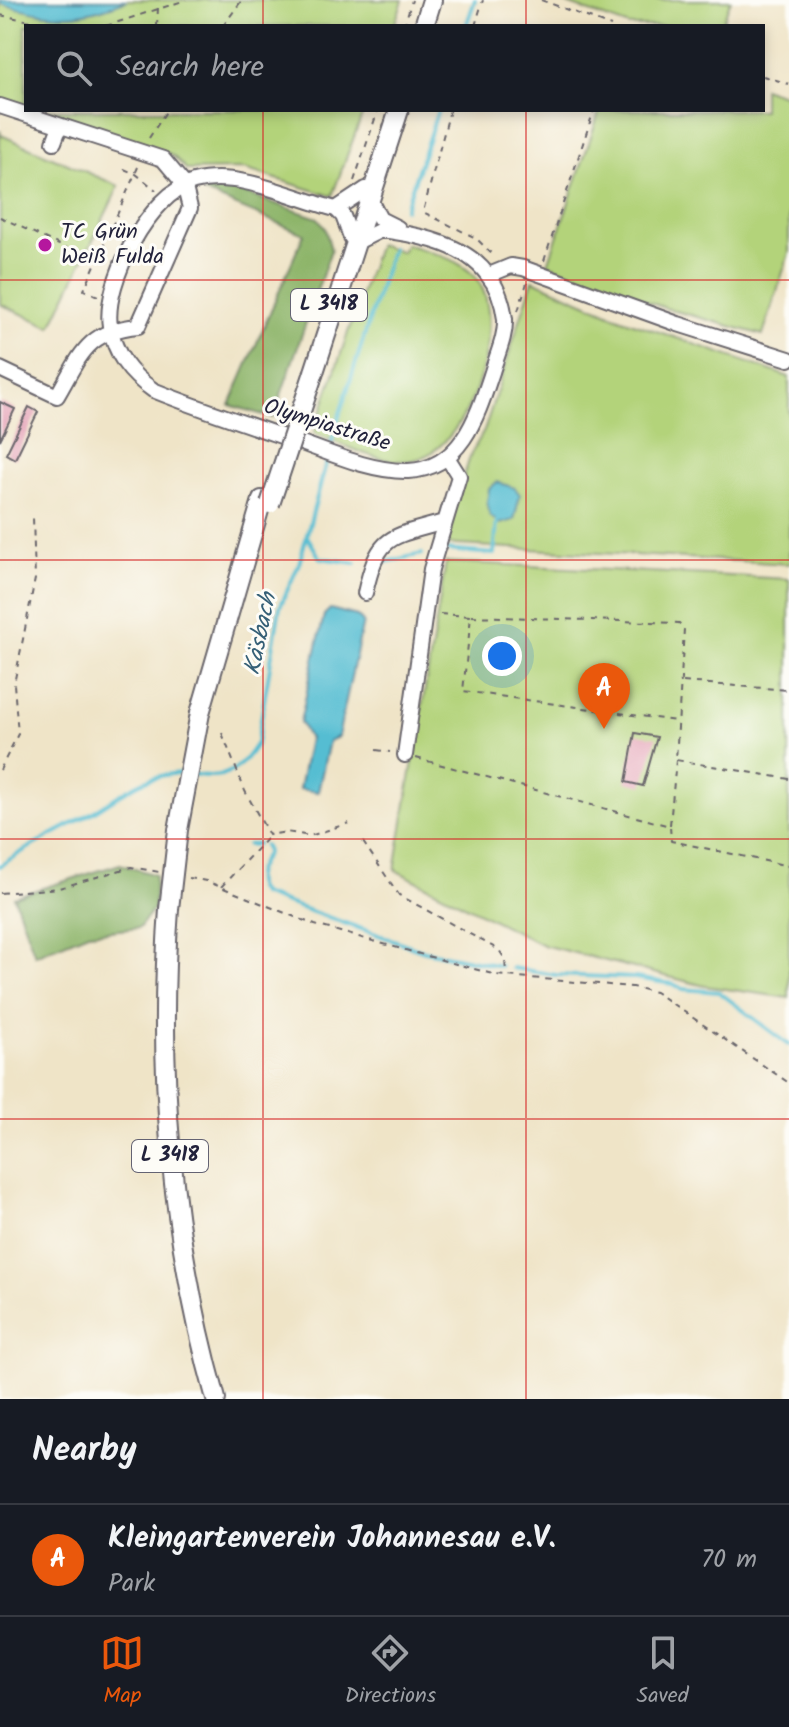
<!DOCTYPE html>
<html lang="en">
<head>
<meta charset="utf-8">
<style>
	:root { --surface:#171b24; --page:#20242c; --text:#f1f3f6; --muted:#9ea1a6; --line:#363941; --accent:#ea580c }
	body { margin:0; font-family:Kalam,sans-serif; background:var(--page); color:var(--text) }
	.you { position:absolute; left:502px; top:656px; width:28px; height:28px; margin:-20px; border:6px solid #fff; border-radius:50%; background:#1a73e8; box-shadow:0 0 0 12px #1a73e833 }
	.badge { display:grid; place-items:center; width:52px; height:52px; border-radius:50%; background:var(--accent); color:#fff; font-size:26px; font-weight:700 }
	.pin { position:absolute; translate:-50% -66px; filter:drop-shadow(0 2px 4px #0008) }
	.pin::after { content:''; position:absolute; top:42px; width:28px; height:24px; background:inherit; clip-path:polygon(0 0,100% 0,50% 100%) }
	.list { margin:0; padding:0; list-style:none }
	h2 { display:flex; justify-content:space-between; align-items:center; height:104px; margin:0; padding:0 32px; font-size:34px }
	h2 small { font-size:26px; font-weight:400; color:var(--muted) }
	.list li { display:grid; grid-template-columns:52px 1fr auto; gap:24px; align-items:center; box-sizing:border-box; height:112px; padding:0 32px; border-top:2px solid var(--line) }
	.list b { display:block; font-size:30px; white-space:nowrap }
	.list p { margin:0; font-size:26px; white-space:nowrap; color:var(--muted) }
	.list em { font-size:26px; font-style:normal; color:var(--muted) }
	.icon { flex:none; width:44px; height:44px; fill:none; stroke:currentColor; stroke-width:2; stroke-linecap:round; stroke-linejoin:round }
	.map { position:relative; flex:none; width:789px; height:1399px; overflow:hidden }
	.search { position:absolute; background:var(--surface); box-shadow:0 4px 12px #0003; left:24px; right:24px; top:24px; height:88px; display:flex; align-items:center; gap:20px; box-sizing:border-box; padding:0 28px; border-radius:0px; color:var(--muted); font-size:30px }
	.sheet { height:216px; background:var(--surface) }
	nav { display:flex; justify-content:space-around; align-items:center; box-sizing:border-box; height:112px; border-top:2px solid var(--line); background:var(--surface); font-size:22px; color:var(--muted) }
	nav a { display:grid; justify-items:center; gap:4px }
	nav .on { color:var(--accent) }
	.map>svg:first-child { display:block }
</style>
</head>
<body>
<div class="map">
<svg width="789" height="1399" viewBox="0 0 789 1399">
	<rect width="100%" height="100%" fill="#fdfcf7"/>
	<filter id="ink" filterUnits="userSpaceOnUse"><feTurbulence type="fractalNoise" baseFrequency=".0125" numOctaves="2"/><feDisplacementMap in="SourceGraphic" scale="16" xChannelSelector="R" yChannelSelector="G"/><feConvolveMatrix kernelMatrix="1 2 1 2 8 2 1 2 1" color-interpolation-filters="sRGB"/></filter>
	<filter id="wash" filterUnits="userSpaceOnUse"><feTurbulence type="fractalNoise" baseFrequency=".006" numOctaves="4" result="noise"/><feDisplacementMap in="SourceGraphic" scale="32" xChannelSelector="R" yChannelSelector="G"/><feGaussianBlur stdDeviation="1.8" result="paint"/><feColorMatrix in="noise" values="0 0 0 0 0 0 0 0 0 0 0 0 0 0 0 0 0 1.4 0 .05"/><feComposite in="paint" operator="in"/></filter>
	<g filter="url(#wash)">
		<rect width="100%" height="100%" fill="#efe4c7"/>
		<g fill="#b3d37a" stroke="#6a7a5a" stroke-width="2">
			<polygon points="0,0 403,0 394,26 26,26 26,110 364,110 332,196 244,169 187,170 173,156 60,123 0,101"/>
			<polygon points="556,0 731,0 721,26 629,26"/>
			<polygon points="763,88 789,97 789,253 763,335 665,308 548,264 600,110 763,110"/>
			<polygon points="0,130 1,135 119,186 51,327 0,304"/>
			<path d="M 378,244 L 402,252 L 406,244 C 430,253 466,259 480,284 C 506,329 470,449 413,460 C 381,466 343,444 314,433 Z"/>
			<polygon points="533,280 622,319 789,377 789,564 442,544 471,454 484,431"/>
			<polygon points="446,562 789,579 789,998 705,986 543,945 395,870"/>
		</g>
		<g fill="#8eb56a" stroke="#586c52" stroke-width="2">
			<polygon points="206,188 235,190 318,218 325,228 331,250 273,418 230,405 304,234 205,193"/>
			<polygon points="120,864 155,875 154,908 139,928 88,933 35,955 14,897"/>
		</g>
		<g fill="#55bdd2" stroke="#3c7086" stroke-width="2">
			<path d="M 0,0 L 127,0 C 73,22 56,17 0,4 Z"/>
			<polygon points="497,482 515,488 520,495 514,520 500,524 490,516 487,502 489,489"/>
			<polygon points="330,609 357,616 363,622 338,737 329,741 318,792 299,789 309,739 300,722 324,615"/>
		</g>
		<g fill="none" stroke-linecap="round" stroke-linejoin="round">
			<g stroke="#55bdd2" stroke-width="4">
				<polyline points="466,26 475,0"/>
				<polyline points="405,209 438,110"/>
				<polyline points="307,536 320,558 356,563"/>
				<polyline points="444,550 494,554 497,521"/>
				<polyline points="381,563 422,554"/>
				<path d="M 192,774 C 226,781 239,771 257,743 L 280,607 L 299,564 L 336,426 L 392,248"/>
				<polyline points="248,845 257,844"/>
				<path d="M 264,845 L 267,852 C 258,868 250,878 261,894 L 425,951 L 500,966"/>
				<path d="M 0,866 C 30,845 62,830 93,812 C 126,792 143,774 184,773"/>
				<polyline points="512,968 556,975 635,978 673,984 683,989 719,992 789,1045"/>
			</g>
		</g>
		<g id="blocks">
			<g fill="#e194ad">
				<polygon points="0,402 15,409 0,440"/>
				<polygon points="29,407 38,412 15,459 6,454"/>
				<polygon points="635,733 657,737 643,786 626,782"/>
			</g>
		</g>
	</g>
	<g filter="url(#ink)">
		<use href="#blocks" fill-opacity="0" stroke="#6a666c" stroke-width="2"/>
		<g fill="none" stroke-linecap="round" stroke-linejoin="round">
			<defs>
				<g id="minor">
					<path d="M 0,106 L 163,159 L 184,184 L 190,208 L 138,326 C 86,331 81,355 57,396 L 0,369"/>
					<polyline points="54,142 60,126"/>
					<polyline points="371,202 380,219 398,228"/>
					<polyline points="336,209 366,189"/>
					<path d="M 351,237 L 343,216 L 336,209 C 292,198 239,170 194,182 C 150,193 103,283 110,326 C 115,355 130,374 153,390 C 200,409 249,425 296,441 C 330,453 372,472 408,471 C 462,469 478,414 492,372 C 497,355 506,336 505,319 C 503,303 497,286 487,274 C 465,245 423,236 389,231 L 379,231 L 359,241"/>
					<polyline points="489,275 511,266 523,268 678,324 789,359"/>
					<path d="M 365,593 C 379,533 389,538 444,522"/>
					<polyline points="405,755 431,569 459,476 447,457"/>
				</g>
				<g id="major">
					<polyline points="424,26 432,0"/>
					<polyline points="314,372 399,110"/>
					<polyline points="200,713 262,500"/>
					<path d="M 169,909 C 157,1075 171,1238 216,1399"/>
				</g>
			</defs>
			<use href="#minor" stroke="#6a666c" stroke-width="18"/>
			<use href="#major" stroke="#6a666c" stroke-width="22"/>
			<g stroke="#6a666c" stroke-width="2" stroke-dasharray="6 6" stroke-linecap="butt">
				<polyline points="541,0 611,26"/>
				<polyline points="0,15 56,26"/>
				<polyline points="106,26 186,0"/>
				<polyline points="157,26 158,8"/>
				<polyline points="223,26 242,0"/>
				<polyline points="404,26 412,0"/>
				<polyline points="475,26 483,0"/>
				<polyline points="763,76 789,84"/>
				<polyline points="450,110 423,212 476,238 495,257"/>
				<polyline points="149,138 167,110"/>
				<polyline points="124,169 136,174 156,190"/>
				<polyline points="354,181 378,110"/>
				<polyline points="0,217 78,254"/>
				<polyline points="544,261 594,110"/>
				<polyline points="98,296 84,290 138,167"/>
				<polyline points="518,311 527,283"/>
				<polyline points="440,614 471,616 463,691 676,721"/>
				<polyline points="471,616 679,623 684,629 676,760 789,779"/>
				<polyline points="683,682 789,690"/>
				<polyline points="222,733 245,791 269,835 286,832 310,836 349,823"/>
				<polyline points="376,750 390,752"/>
				<polyline points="416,758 670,826 671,841 789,866"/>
				<polyline points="0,770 18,734 14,684 35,579 33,517"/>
				<polyline points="670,825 676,760"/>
				<polyline points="363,842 399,895 499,950 505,959 506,973"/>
				<polyline points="189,878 206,881 315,925 496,975 632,987 655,992 789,1083"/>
				<polyline points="221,887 269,836"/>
				<polyline points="0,893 59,888 131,867 159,872"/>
			</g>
			<use href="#minor" stroke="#fff" stroke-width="14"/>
			<use href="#major" stroke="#fff" stroke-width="18"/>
			<defs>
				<g id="major-bridge">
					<polyline points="270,504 314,372"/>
					<polyline points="169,909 178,830 200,713"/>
				</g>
			</defs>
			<use href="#major-bridge" stroke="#6a666c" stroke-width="22" stroke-linecap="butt"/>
			<use href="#major-bridge" stroke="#fff" stroke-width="18"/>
		</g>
	</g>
	<path fill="none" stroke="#d62828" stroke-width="2" stroke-opacity="0.55" d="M 263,0 L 263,26M 526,0 L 526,26M 263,110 L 263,1399M 526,110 L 526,1399M 0,280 L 789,280M 0,560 L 789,560M 0,839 L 789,839M 0,1119 L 789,1119"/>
	<circle fill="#b5179e" stroke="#fdfcf7" stroke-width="3" cx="45" cy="245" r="8"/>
	<g text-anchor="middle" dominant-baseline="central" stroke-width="6" stroke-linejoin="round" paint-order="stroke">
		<g fill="#fdfcf7" stroke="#646373" stroke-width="2">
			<rect x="291" y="289" width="76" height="32" rx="6"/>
			<rect x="132" y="1140" width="76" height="32" rx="6"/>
		</g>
		<g font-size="20" font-weight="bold" fill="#22223b">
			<text x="329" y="305">L 3418</text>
			<text x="170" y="1156">L 3418</text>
		</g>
		<g font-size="22" fill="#22223b" stroke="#fdfcf7" text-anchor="start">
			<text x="61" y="232">TC Grün<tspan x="61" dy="25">Weiß Fulda</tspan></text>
		</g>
		<g font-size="22" fill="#22223b" stroke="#fdfcf7">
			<text transform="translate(327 426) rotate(17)">Olympiastraße</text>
		</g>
		<g font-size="24" font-style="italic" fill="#366077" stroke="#fdfcf7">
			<text transform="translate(261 634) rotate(-78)">Käsbach</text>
		</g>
	</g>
</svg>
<div class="you"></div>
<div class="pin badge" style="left:604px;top:729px">A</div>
<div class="search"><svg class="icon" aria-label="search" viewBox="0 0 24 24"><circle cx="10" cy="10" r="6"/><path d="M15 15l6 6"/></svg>Search here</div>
</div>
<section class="sheet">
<h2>Nearby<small></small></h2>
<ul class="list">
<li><span class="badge">A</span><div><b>Kleingartenverein Johannesau e.V.</b><p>Park</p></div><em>70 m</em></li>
</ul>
</section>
<nav>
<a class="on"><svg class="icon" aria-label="map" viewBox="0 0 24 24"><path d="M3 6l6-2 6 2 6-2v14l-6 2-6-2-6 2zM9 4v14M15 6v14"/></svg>Map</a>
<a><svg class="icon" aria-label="directions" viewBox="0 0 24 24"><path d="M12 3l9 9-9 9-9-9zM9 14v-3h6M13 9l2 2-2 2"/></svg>Directions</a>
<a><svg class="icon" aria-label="saved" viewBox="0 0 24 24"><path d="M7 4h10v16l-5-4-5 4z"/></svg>Saved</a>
</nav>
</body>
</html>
